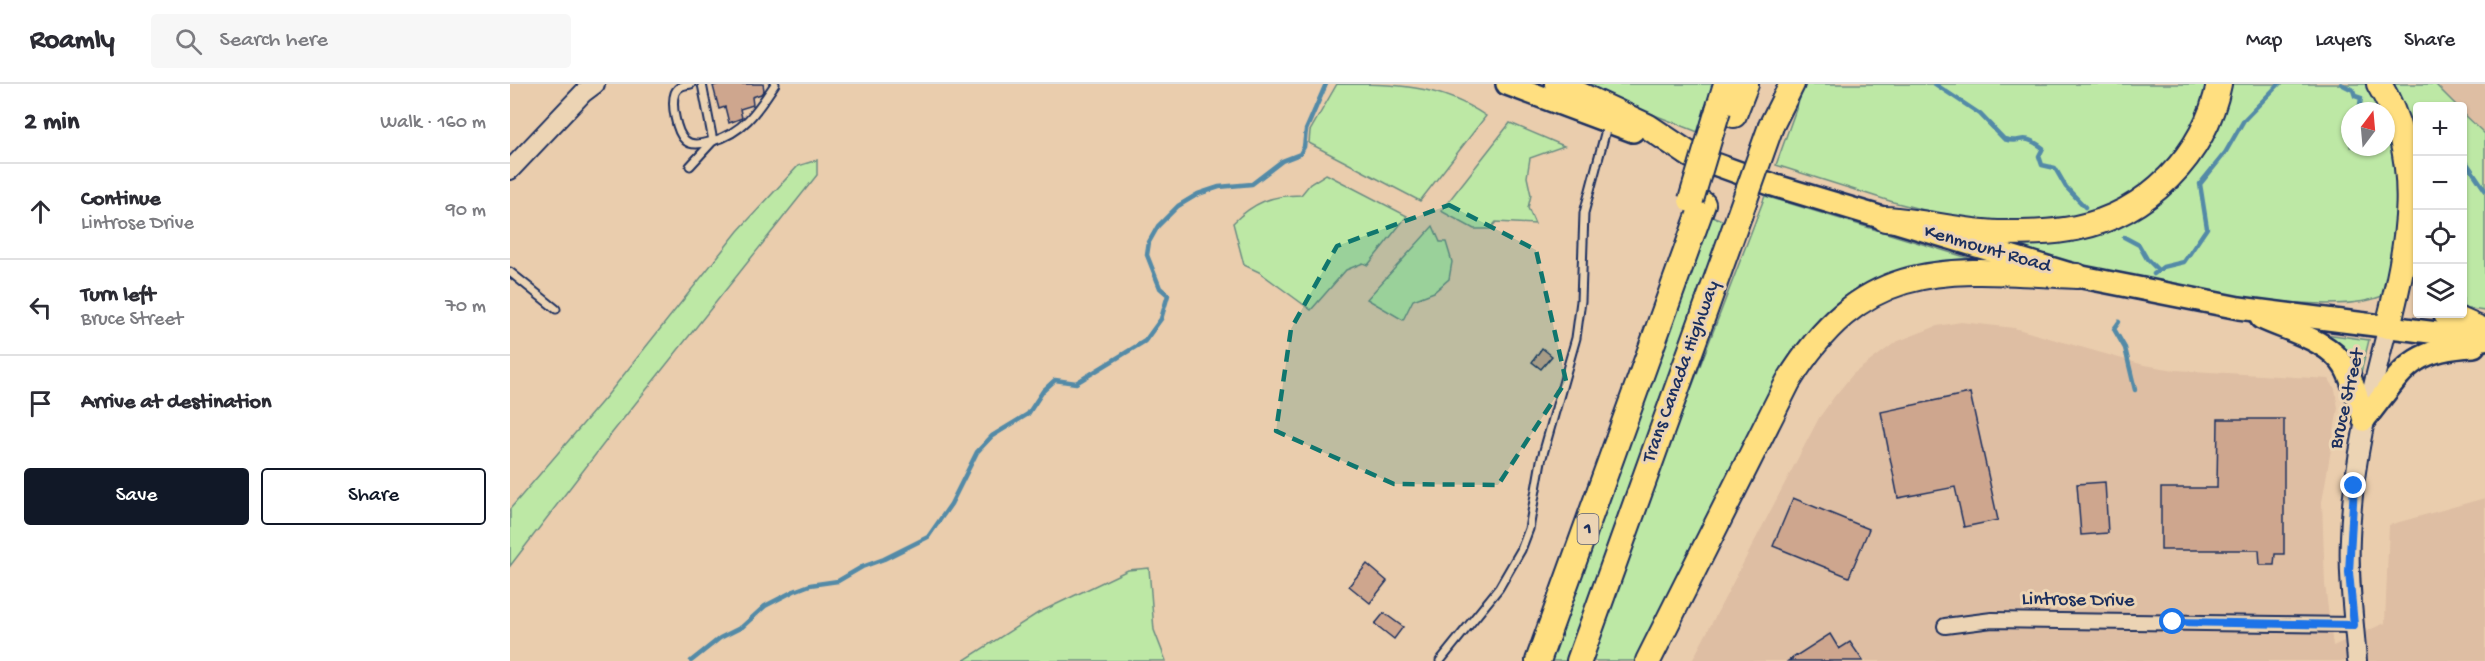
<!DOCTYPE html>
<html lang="en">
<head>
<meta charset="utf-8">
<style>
	:root { --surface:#fff; --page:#f7f7f7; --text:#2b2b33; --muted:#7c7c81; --line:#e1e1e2; --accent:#111827 }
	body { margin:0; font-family:"Gochi Hand",sans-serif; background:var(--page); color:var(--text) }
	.controls { position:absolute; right:18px; top:18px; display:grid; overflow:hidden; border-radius:6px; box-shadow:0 2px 4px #0004 }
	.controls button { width:54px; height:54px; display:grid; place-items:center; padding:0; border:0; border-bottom:2px solid var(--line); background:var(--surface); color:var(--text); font:30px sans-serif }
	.compass { position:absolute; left:1831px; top:18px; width:54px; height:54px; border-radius:50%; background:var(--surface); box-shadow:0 2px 4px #0004; rotate:16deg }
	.stop { position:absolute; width:18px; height:18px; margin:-14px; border:4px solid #1a73e8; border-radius:50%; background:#fff }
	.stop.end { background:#1a73e8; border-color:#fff; box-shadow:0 2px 6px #0008 }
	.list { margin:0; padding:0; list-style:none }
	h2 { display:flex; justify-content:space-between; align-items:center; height:78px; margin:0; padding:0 24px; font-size:26px }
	h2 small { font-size:20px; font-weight:400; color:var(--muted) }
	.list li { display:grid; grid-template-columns:39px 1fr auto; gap:18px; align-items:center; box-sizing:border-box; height:96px; padding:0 24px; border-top:2px solid var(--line) }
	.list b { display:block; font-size:22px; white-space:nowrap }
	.list p { margin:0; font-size:20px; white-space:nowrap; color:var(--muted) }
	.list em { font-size:20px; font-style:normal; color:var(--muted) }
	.actions { display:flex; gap:12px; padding:18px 24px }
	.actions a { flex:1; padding:14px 0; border:2px solid var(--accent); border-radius:6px; text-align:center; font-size:21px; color:var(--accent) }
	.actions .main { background:var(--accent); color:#fff }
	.icon { flex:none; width:33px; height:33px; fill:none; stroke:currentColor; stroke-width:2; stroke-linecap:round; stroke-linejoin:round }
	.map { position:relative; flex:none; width:1975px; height:577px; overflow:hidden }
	header { display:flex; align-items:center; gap:36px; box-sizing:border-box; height:84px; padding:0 30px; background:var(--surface); border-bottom:2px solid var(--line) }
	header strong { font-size:28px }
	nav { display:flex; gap:33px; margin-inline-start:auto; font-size:21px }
	.search { width:420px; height:54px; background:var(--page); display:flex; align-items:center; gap:15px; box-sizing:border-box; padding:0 21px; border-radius:6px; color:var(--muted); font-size:22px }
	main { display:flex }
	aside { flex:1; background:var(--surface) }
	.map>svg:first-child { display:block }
</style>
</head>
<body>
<header>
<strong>Roamly</strong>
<div class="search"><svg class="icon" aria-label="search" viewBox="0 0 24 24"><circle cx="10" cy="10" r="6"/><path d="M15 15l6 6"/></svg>Search here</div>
<nav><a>Map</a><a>Layers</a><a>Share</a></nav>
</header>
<main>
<aside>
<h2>2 min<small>Walk · 160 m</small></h2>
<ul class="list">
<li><svg class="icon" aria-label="ahead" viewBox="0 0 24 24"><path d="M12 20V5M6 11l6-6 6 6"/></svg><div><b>Continue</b><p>Lintrose Drive</p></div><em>90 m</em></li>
<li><svg class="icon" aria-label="left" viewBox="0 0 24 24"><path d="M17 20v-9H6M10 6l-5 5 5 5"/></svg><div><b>Turn left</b><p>Bruce Street</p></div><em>70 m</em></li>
<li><svg class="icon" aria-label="arrive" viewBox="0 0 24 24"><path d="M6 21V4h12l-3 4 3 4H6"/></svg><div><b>Arrive at destination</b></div></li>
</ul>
<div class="actions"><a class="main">Save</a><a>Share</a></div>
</aside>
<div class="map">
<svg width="1975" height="577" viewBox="0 0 1975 577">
	<rect width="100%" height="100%" fill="#eacdad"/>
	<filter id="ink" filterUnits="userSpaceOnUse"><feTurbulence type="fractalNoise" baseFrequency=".0167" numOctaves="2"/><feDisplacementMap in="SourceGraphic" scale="12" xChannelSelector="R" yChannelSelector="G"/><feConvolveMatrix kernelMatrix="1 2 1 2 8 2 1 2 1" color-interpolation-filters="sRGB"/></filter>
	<g filter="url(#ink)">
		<g fill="#debea3">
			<polygon points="1925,0 1975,0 1975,50 1953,28 1952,22 1947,22"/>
			<polygon points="1451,238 1504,244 1634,281 1665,286 1819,295 1825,305 1828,324 1812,418 1815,501 1823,562 1875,539 1879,441 1975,414 1975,577 1182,577 1309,334 1324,313 1343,290 1386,258 1427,242"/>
		</g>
		<g fill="#bde8a5" stroke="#6c8c82" stroke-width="1.5">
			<path d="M 827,0 C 884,0 929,0 976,32 L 910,117 L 799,59 L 800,47 Z"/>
			<polygon points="1065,0 1203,0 1188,48"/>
			<polygon points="1295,0 1702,0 1672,67 1606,124 1549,140 1461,138 1383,118 1266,81"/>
			<path d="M 1716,0 L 1862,0 L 1875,27 L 1840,27 L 1840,63 L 1876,63 L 1876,29 L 1893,98 L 1876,210 C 1812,245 1551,177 1476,156 L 1620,132 Z"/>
			<polygon points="1879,0 1925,0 1947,22 1908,22 1907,185"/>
			<polygon points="1952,28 1975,50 1975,227 1953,224"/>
			<polygon points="1000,39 1054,62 1020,74 1017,93 1021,111 1018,124 1025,140 986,138 980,145 964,145 931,127"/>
			<polygon points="307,76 307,91 102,349 0,482 0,425 96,313 228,147 288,82"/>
			<path d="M 816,90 L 897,132 L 858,181 L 853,179 L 836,186 L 801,226 L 749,188 L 734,181 L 723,139 C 743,119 761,111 791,111 L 800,100 Z"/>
			<polygon points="1255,112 1481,181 1335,221 1133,577 1077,577"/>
			<polygon points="1202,132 1214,137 1069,547 1056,577 1040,577"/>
			<polygon points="923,142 930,158 936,158 942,178 939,195 924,208 903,216 893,236 857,215"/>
			<polygon points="1793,247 1859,256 1848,301"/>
			<polygon points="639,484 644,546 656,577 453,577 528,529 618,486"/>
		</g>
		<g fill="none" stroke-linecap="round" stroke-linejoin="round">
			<g stroke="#538aa7" stroke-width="4.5">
				<path d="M 1425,0 L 1470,30 L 1494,55 C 1513,61 1510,47 1533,64 L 1529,72 L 1532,81 L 1545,84 L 1556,103 L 1575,123"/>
				<polyline points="1831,0 1843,6 1845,12 1851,14 1849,27"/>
				<polyline points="1905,46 1908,46"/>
				<polyline points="1952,72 1975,106"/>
				<polyline points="1614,153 1629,161 1637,175 1648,186"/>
				<polyline points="1644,190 1653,183 1674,178 1697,144 1690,100 1715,69 1734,36 1769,0"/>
				<polyline points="1609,238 1604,245 1615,264 1625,306"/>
				<polyline points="181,577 210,554 232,543 255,522 284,507 300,501 328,497 352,483 374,475 418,453 441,420 467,368 482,352 518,330 533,307 545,296 566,299 635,257 651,235 658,211 650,204 637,171 639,158 648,142 668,122 688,110 709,103 742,100 772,77 790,70 794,63 796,46 816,0"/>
			</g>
		</g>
		<g fill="#cea68e" stroke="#1b2f5e" stroke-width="1.5">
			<polygon points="209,0 253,0 254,6 251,10 242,13 243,21 230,25 232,34 219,39 215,23 209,25 203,2"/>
			<polygon points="1032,264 1042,272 1031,285 1022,278"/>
			<polygon points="1460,309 1488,436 1454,443 1445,403 1388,414 1371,328"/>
			<polygon points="1708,335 1774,335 1774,470 1765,470 1764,481 1750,481 1749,466 1651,466 1651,404 1707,404"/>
			<polygon points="1595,398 1598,449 1571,451 1567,400"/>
			<polygon points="1283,414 1359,445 1339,493 1263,462"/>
			<polygon points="857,480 877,497 860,519 839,502"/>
			<polygon points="874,529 893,543 884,555 865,540"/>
			<polygon points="1320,550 1329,565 1340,558 1353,577 1278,577"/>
		</g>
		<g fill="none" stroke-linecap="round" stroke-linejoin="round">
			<defs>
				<g id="service">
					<path d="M 181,0 C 174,1 168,2 165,9 C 161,20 166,48 175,56 C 182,63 194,59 203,57"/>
					<path d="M 192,0 L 203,57 C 234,48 247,27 265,0"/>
					<polyline points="180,82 203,57"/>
					<polyline points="0,188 46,225"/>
					<polyline points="930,577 989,504 1011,466 1019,445 1031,377 1066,254 1071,217 1074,129 1097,42"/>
				</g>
				<polyline id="minor" points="1435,542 1482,536 1844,541"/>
				<g id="secondary">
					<polyline points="0,86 73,9 85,0"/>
					<path d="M 1847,577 C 1844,536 1838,495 1840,454 C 1842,381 1860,312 1878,242"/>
				</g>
				<g id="primary">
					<polyline points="997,0 1123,47"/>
					<polyline points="1177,70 1263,101 1567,192 1729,224 1975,255"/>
					<path d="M 1751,234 C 1779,247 1819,256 1835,283 C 1844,299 1849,319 1854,336"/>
					<path d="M 1854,336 C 1893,288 1897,265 1964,262"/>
				</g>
				<g id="motorway">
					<polyline points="1047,0 1137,42 1182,72"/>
					<path d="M 1869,0 C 1915,76 1899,161 1878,242"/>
					<polyline points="1208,26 1216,0"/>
					<polyline points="1224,31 1236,0"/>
					<polyline points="1261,42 1282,0"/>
					<path d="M 1375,135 C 1413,137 1450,148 1488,149 C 1514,149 1540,149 1566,144 C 1637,130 1695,71 1709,0"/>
					<polyline points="1936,230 1975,247"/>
					<polyline points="1028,577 1193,120"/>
					<polyline points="1069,577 1229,132"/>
					<path d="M 1138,577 L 1278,298 C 1355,172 1436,185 1567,192"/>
				</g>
			</defs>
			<use href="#service" stroke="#1b2f5e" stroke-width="11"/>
			<use href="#minor" stroke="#1b2f5e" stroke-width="18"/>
			<use href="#secondary" stroke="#1b2f5e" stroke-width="22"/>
			<use href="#primary" stroke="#1b2f5e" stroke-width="26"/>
			<use href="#motorway" stroke="#1b2f5e" stroke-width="28"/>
			<use href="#service" stroke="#ecd4b4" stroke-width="7"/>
			<use href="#minor" stroke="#ecd4b4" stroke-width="14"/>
			<use href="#secondary" stroke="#ecd4b4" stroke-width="18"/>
			<use href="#primary" stroke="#ffdf80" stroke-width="21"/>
			<use href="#motorway" stroke="#ffdf80" stroke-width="24"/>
			<defs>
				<g id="motorway-bridge">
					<polyline points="1181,116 1208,26"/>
					<polyline points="1229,132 1261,42"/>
				</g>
			</defs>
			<use href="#motorway-bridge" stroke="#1b2f5e" stroke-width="28" stroke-linecap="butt"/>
			<use href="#motorway-bridge" stroke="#ffdf80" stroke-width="24"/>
		</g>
	</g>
	<g fill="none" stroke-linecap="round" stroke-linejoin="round" filter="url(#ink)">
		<polyline stroke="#1a73e8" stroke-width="8" points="1663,538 1844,541 1839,488 1844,402"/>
	</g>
	<path fill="#0f766e" fill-opacity="0.2" stroke="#0f766e" stroke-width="4.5" stroke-dasharray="12 8" stroke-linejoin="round" d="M 939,121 L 1026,166 L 1056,297 L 988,401 L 884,400 L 766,347 L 781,245 L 827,162 Z"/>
	<g text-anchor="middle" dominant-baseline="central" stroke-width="6" stroke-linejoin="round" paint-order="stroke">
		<rect fill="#ecd4b4" stroke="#5a6078" stroke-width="1.5" x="1067.5" y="430" width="21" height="30" rx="4.5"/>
		<g font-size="18" font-weight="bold" fill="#1b2f5e">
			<text x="1078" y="445">1</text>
		</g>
		<g font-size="20" fill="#1b2f5e" stroke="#ecd4b4">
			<text transform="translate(1477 166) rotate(16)">Kenmount Road</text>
			<text transform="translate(1172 288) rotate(-70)">Trans Canada Highway</text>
			<text transform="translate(1838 315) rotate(-77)">Bruce Street</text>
			<text transform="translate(1568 517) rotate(1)">Lintrose Drive</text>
		</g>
	</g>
</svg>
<div class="controls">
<button>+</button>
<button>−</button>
<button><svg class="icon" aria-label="locate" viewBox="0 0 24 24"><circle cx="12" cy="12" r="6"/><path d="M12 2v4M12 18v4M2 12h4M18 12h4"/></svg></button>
<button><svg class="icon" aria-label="layers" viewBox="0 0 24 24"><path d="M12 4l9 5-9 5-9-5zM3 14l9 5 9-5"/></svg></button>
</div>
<svg class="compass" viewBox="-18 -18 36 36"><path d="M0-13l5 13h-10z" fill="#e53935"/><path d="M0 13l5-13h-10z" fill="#7c7c81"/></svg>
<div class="stop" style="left:1663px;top:538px"></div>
<div class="stop end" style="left:1844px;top:402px"></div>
</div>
</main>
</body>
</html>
